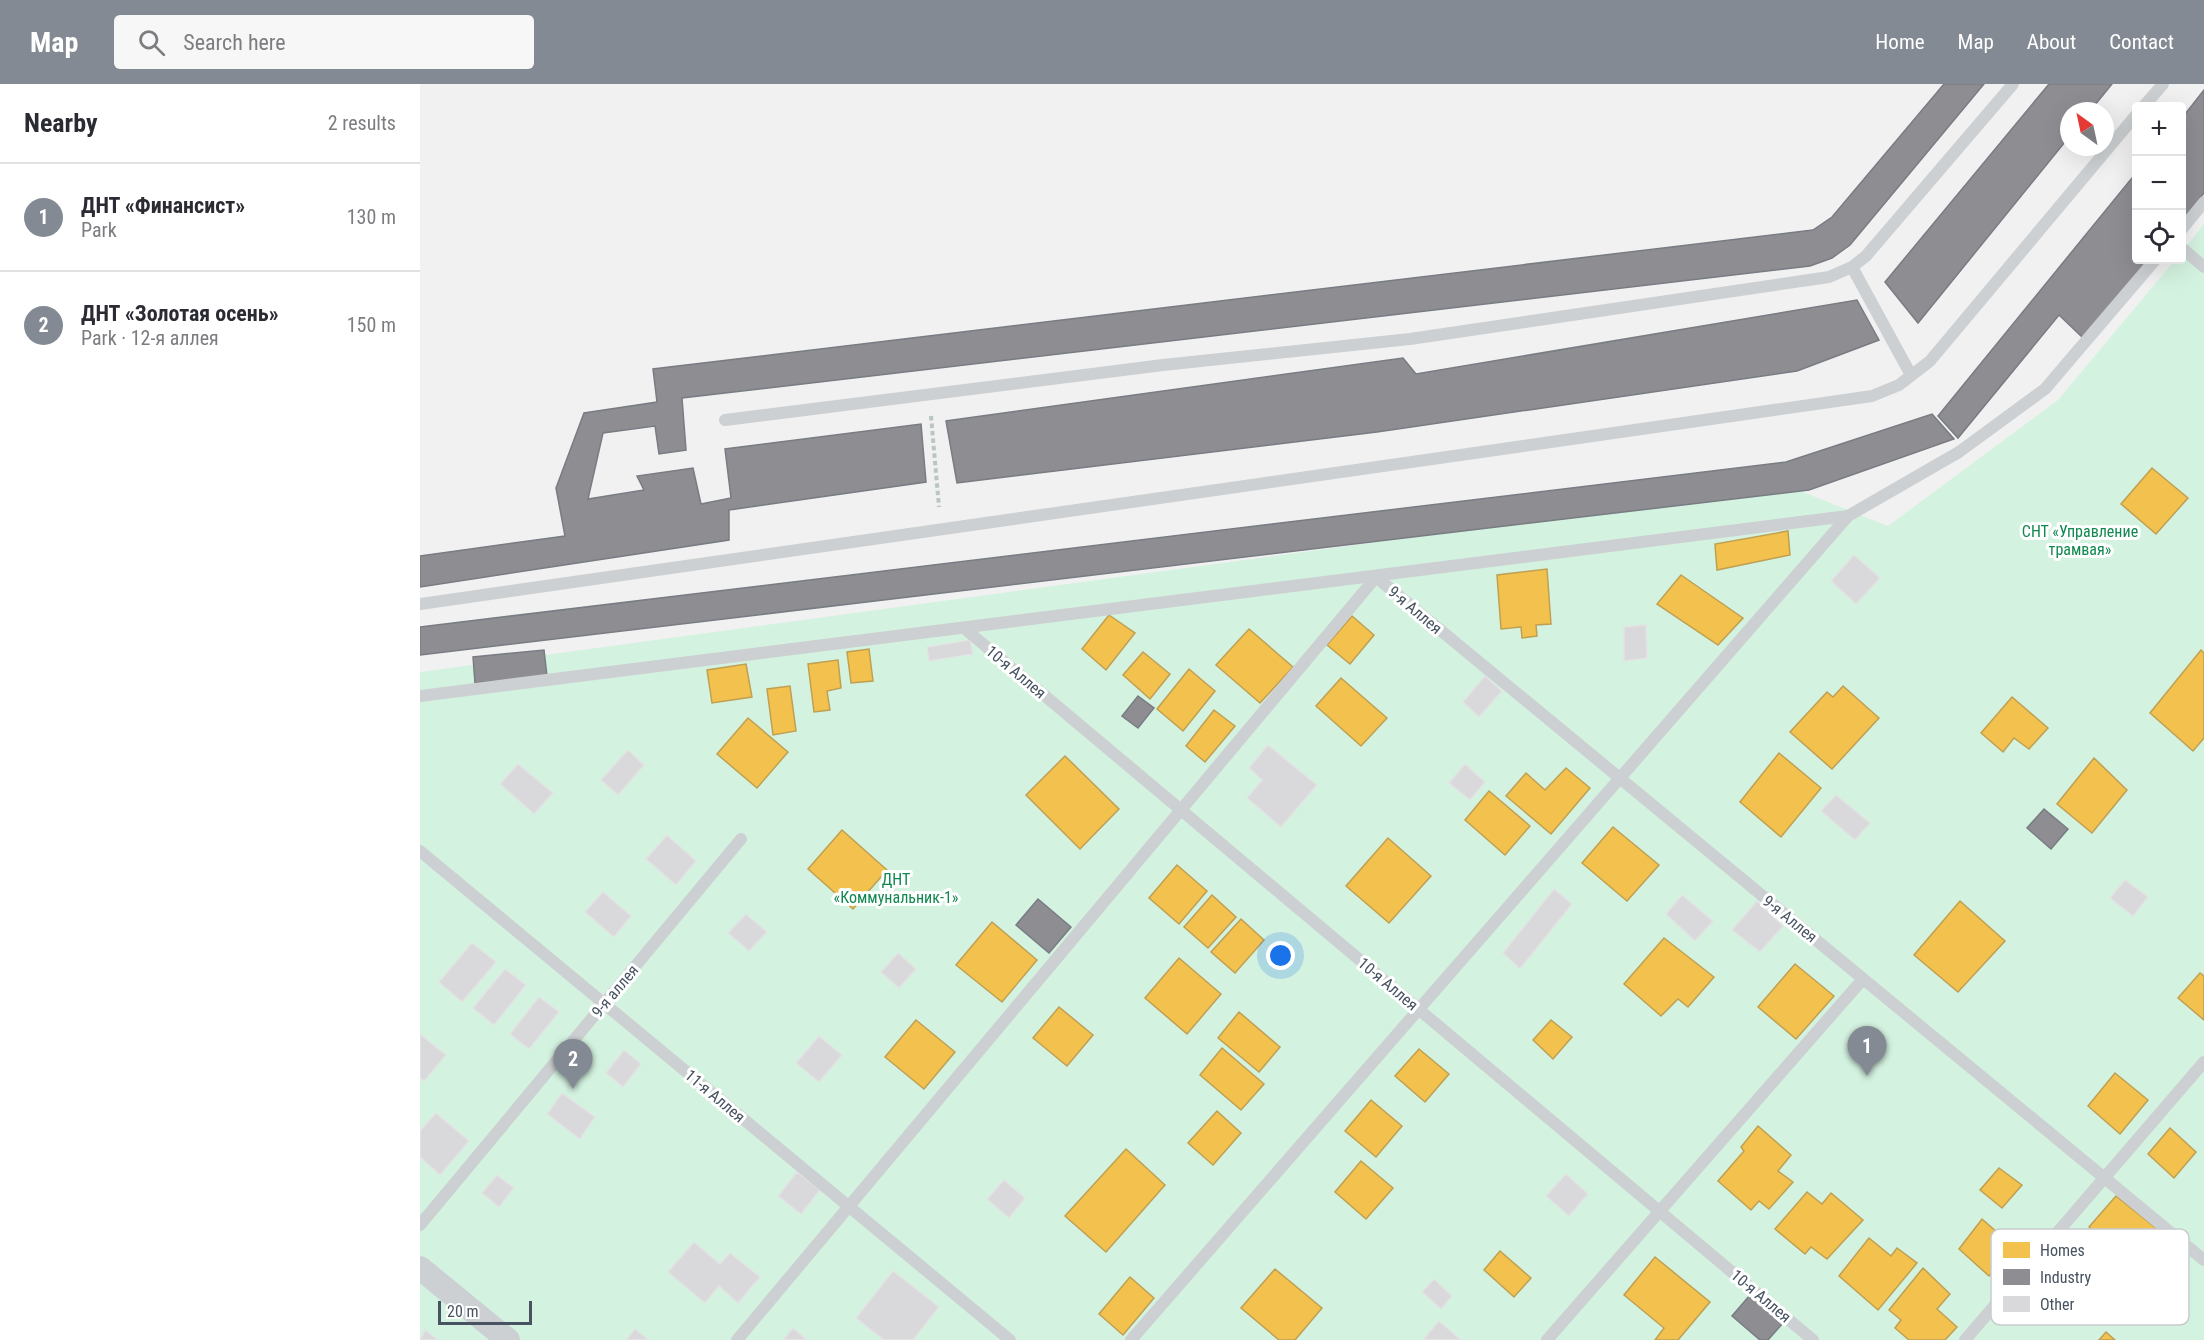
<!DOCTYPE html>
<html lang="en">
<head>
<meta charset="utf-8">
<style>
	:root { --surface:#fff; --page:#f7f7f7; --text:#2b2b33; --muted:#7c7c81; --line:#e1e1e2; --accent:#838a93 }
	body { margin:0; font-family:"Roboto Condensed",sans-serif; background:var(--page); color:var(--text) }
	.controls { position:absolute; right:18px; top:18px; display:grid; overflow:hidden; border-radius:6px; box-shadow:0 6px 24px #0002 }
	.controls button { width:54px; height:54px; display:grid; place-items:center; padding:0; border:0; border-bottom:2px solid var(--line); background:var(--surface); color:var(--text); font:30px sans-serif }
	.compass { position:absolute; left:1640px; top:18px; width:54px; height:54px; border-radius:50%; background:var(--surface); box-shadow:0 6px 24px #0002; rotate:327deg }
	.scale { position:absolute; left:18px; bottom:15px; width:94px; box-sizing:border-box; padding-left:6px; border:3px solid #475360; border-top:0; font-size:16px; line-height:21px; white-space:nowrap; color:#475360; -webkit-text-stroke:4px #fff; paint-order:stroke }
	.you { position:absolute; left:861px; top:872px; width:21px; height:21px; margin:-15px; border:4px solid #fff; border-radius:50%; background:#1a73e8; box-shadow:0 0 0 9px #1a73e833 }
	.badge { display:grid; place-items:center; width:39px; height:39px; border-radius:50%; background:var(--accent); color:#fff; font-size:20px; font-weight:700 }
	.pin { position:absolute; translate:-50% -50px; filter:drop-shadow(0 2px 3px #0008) }
	.pin::after { content:''; position:absolute; top:32px; width:21px; height:18px; background:inherit; clip-path:polygon(0 0,100% 0,50% 100%) }
	.list { margin:0; padding:0; list-style:none }
	h2 { display:flex; justify-content:space-between; align-items:center; height:78px; margin:0; padding:0 24px; font-size:26px }
	h2 small { font-size:20px; font-weight:400; color:var(--muted) }
	.list li { display:grid; grid-template-columns:39px 1fr auto; gap:18px; align-items:center; box-sizing:border-box; height:108px; padding:0 24px; border-top:2px solid var(--line) }
	.list b { display:block; font-size:22px; white-space:nowrap }
	.list p { margin:0; font-size:20px; white-space:nowrap; color:var(--muted) }
	.list em { font-size:20px; font-style:normal; color:var(--muted) }
	.icon { flex:none; width:33px; height:33px; fill:none; stroke:currentColor; stroke-width:2; stroke-linecap:round; stroke-linejoin:round }
	.map { position:relative; flex:none; width:1784px; height:1256px; overflow:hidden }
	header { display:flex; align-items:center; gap:36px; box-sizing:border-box; height:84px; padding:0 30px; background:var(--accent); color:#fff }
	header strong { font-size:28px }
	nav { display:flex; gap:33px; margin-inline-start:auto; font-size:21px }
	.search { width:420px; height:54px; background:var(--page); display:flex; align-items:center; gap:15px; box-sizing:border-box; padding:0 21px; border-radius:6px; color:var(--muted); font-size:22px }
	main { display:flex }
	aside { flex:1; background:var(--surface) }
	.map>svg:first-child { display:block }
</style>
</head>
<body>
<header>
<strong>Map</strong>
<div class="search"><svg class="icon" aria-label="search" viewBox="0 0 24 24"><circle cx="10" cy="10" r="6"/><path d="M15 15l6 6"/></svg>Search here</div>
<nav><a>Home</a><a>Map</a><a>About</a><a>Contact</a></nav>
</header>
<main>
<aside>
<h2>Nearby<small>2 results</small></h2>
<ul class="list">
<li><span class="badge">1</span><div><b>ДНТ «Финансист»</b><p>Park</p></div><em>130 m</em></li>
<li><span class="badge">2</span><div><b>ДНТ «Золотая осень»</b><p>Park · 12-я аллея</p></div><em>150 m</em></li>
</ul>
</aside>
<div class="map">
<svg width="1784" height="1256" viewBox="0 0 1784 1256">
	<rect width="100%" height="100%" fill="#f2f1f1"/>
	<polygon fill="#d4f2e0" points="1784,140 1784,1256 0,1256 0,588 1368,402 1468,442 1638,316 1755,176 1762,176 1762,168"/>
	<g fill="#f2c14e" stroke="#bfa053" stroke-width="1.5">
		<polygon points="1732,384 1768,414 1736,450 1701,420"/>
		<polygon points="1368,447 1370,471 1297,486 1295,460"/>
		<polygon points="1127,485 1131,540 1116,541 1117,552 1102,554 1101,543 1081,545 1077,491"/>
		<polygon points="1261,491 1323,534 1298,561 1237,520"/>
		<polygon points="689,531 715,549 686,586 662,565"/>
		<polygon points="932,532 954,551 930,580 907,561"/>
		<polygon points="829,545 873,583 840,619 796,581"/>
		<polygon points="449,565 453,597 431,599 427,568"/>
		<polygon points="1781,566 1784,569 1784,654 1773,667 1730,629"/>
		<polygon points="723,568 750,590 730,615 703,591"/>
		<polygon points="418,576 421,604 407,607 410,626 394,628 388,580"/>
		<polygon points="326,580 332,613 292,619 287,586"/>
		<polygon points="769,585 795,607 763,647 737,625"/>
		<polygon points="921,594 967,634 941,662 896,622"/>
		<polygon points="370,602 376,647 353,651 347,605"/>
		<polygon points="1423,602 1459,634 1412,685 1370,648 1407,608 1413,613"/>
		<polygon points="1592,613 1628,644 1609,665 1594,654 1583,668 1561,649"/>
		<polygon points="794,626 815,642 785,678 766,662"/>
		<polygon points="328,634 368,668 337,704 297,670"/>
		<polygon points="1359,669 1401,704 1361,753 1320,718"/>
		<polygon points="645,672 699,725 660,765 606,711"/>
		<polygon points="1674,674 1707,706 1672,749 1637,720"/>
		<polygon points="1146,684 1170,704 1131,750 1086,712 1106,689 1125,706"/>
		<polygon points="1069,707 1110,742 1085,771 1045,736"/>
		<polygon points="1193,743 1239,781 1207,817 1162,779"/>
		<polygon points="422,746 467,786 433,825 388,785"/>
		<polygon points="968,754 1011,792 969,839 926,802"/>
		<polygon points="757,781 787,807 759,840 729,814"/>
		<polygon points="792,811 816,833 788,864 764,843"/>
		<polygon points="1540,817 1585,857 1538,908 1494,871"/>
		<polygon points="821,835 844,856 815,889 791,868"/>
		<polygon points="572,838 617,876 582,918 536,881"/>
		<polygon points="1244,854 1294,893 1268,923 1258,915 1241,932 1204,900"/>
		<polygon points="759,874 801,910 767,950 725,914"/>
		<polygon points="1375,880 1414,912 1376,955 1338,923"/>
		<polygon points="1780,889 1784,892 1784,936 1758,914"/>
		<polygon points="639,923 673,951 647,982 613,954"/>
		<polygon points="819,928 860,963 839,988 798,954"/>
		<polygon points="496,936 535,968 504,1005 465,973"/>
		<polygon points="1131,936 1152,953 1133,975 1113,956"/>
		<polygon points="802,964 844,1000 821,1026 780,991"/>
		<polygon points="999,965 1029,990 1005,1018 975,992"/>
		<polygon points="1695,989 1728,1016 1700,1050 1668,1022"/>
		<polygon points="951,1016 982,1042 956,1073 925,1047"/>
		<polygon points="797,1027 821,1049 793,1081 768,1059"/>
		<polygon points="1338,1042 1371,1071 1358,1087 1373,1098 1349,1125 1339,1117 1331,1126 1298,1097 1324,1067 1321,1063"/>
		<polygon points="1750,1044 1776,1068 1754,1094 1728,1070"/>
		<polygon points="706,1065 745,1101 686,1168 645,1132"/>
		<polygon points="941,1077 973,1104 946,1135 915,1108"/>
		<polygon points="1579,1084 1602,1101 1582,1124 1560,1106"/>
		<polygon points="1387,1108 1402,1120 1411,1109 1443,1136 1407,1175 1391,1163 1385,1170 1355,1145"/>
		<polygon points="1696,1112 1737,1145 1709,1177 1669,1143"/>
		<polygon points="1562,1135 1594,1163 1569,1192 1539,1165"/>
		<polygon points="1449,1154 1471,1172 1477,1164 1497,1179 1458,1226 1419,1192"/>
		<polygon points="1080,1167 1111,1194 1094,1213 1064,1186"/>
		<polygon points="1235,1173 1290,1218 1258,1256 1235,1256 1244,1244 1204,1211"/>
		<polygon points="1503,1184 1530,1210 1517,1225 1537,1243 1525,1256 1489,1256 1475,1244 1481,1236 1469,1226"/>
		<polygon points="855,1185 902,1224 875,1256 859,1256 821,1224"/>
		<polygon points="710,1193 734,1214 703,1251 679,1230"/>
		<polygon points="1686,1248 1695,1256 1679,1256"/>
	</g>
	<g fill="#8d8d92" stroke="#787c83" stroke-width="1.5">
		<polygon points="1524,0 1564,0 1430,161 1412,174 1390,182 262,314 266,366 239,370 235,342 183,349 168,415 224,406 217,392 273,384 281,420 311,414 305,365 501,340 506,398 309,426 309,456 0,503 0,472 145,452 136,404 164,329 237,318 233,285 1393,146 1412,133"/>
		<polygon points="1629,0 1692,0 1670,27 1649,27 1649,53 1498,239 1465,198"/>
		<polygon points="1784,6 1784,109 1762,136 1762,34"/>
		<polygon points="1716,89 1716,176 1728,176 1663,254 1639,231 1538,354 1518,332"/>
		<polygon points="1437,216 1459,256 1377,287 957,348 537,399 526,337 983,274 996,290"/>
		<polygon points="1512,330 1534,355 1389,406 0,571 0,543 1366,378"/>
		<polygon points="124,566 127,592 55,599 53,573"/>
		<polygon points="718,612 734,624 718,644 702,632"/>
		<polygon points="1624,725 1648,745 1631,765 1607,744"/>
		<polygon points="618,815 651,843 629,869 596,841"/>
		<polygon points="1330,1211 1363,1239 1348,1256 1340,1256 1312,1232"/>
	</g>
	<g fill="#d9d9db" stroke="#e3e3e4" stroke-width="1.5">
		<polygon points="1434,471 1460,494 1436,520 1411,497"/>
		<polygon points="1226,541 1227,574 1204,577 1204,543"/>
		<polygon points="550,556 553,570 509,577 507,563"/>
		<polygon points="1065,592 1082,607 1059,633 1043,618"/>
		<polygon points="848,661 897,701 861,743 827,714 842,696 829,684"/>
		<polygon points="208,666 224,681 198,711 181,696"/>
		<polygon points="98,680 133,709 114,730 80,700"/>
		<polygon points="1045,680 1065,698 1050,716 1029,699"/>
		<polygon points="1416,711 1450,739 1435,756 1401,727"/>
		<polygon points="247,751 276,777 256,801 226,775"/>
		<polygon points="1705,796 1728,813 1713,832 1690,814"/>
		<polygon points="1134,805 1152,820 1100,885 1083,869"/>
		<polygon points="183,808 211,832 194,853 165,828"/>
		<polygon points="1262,811 1293,837 1275,857 1246,830"/>
		<polygon points="1337,817 1363,842 1340,868 1312,846"/>
		<polygon points="326,830 347,848 329,867 308,849"/>
		<polygon points="52,859 76,878 42,918 19,898"/>
		<polygon points="478,869 496,885 479,904 461,888"/>
		<polygon points="85,885 106,901 74,941 53,924"/>
		<polygon points="119,913 139,928 109,965 90,950"/>
		<polygon points="0,950 26,971 4,997 0,994"/>
		<polygon points="399,952 422,971 399,998 376,979"/>
		<polygon points="204,966 221,980 203,1003 186,989"/>
		<polygon points="142,1009 175,1033 160,1055 127,1030"/>
		<polygon points="16,1029 49,1057 20,1091 0,1073 0,1047"/>
		<polygon points="377,1088 400,1106 381,1130 358,1112"/>
		<polygon points="1146,1090 1168,1110 1149,1132 1126,1112"/>
		<polygon points="77,1091 94,1104 79,1123 62,1109"/>
		<polygon points="584,1096 605,1114 589,1134 567,1115"/>
		<polygon points="274,1158 300,1180 310,1169 340,1193 318,1219 299,1202 285,1219 248,1188"/>
		<polygon points="473,1187 519,1223 493,1256 464,1256 436,1234"/>
		<polygon points="1014,1195 1032,1212 1021,1225 1002,1208"/>
		<polygon points="1019,1237 1041,1256 1003,1256"/>
		<polygon points="373,1244 387,1256 363,1256"/>
		<polygon points="215,1245 229,1256 206,1256"/>
		<polygon points="5,1246 18,1256 0,1256"/>
	</g>
	<g fill="none" stroke-linecap="round" stroke-linejoin="round">
		<polyline stroke="#b9c6c3" stroke-width="4" stroke-dasharray="4.5 3" stroke-linecap="butt" points="511,332 519,423"/>
		<g stroke="#cdd0d2" stroke-width="12">
			<polyline points="1724,22 1743,0"/>
			<polyline points="1762,145 1784,118"/>
			<polyline points="1762,164 1784,183"/>
			<polyline points="1432,183 1491,291"/>
			<polyline points="305,336 743,281 990,255 1409,193 1432,183 1446,172 1593,0"/>
			<polyline points="0,520 1452,312 1479,301 1510,277 1716,31"/>
			<polyline points="544,544 1393,1256"/>
			<polyline points="0,612 1428,432"/>
			<polyline points="0,767 590,1256"/>
			<polyline points="0,1141 321,755"/>
			<polyline points="317,1256 956,493 1784,1176"/>
			<polyline points="711,1256 1428,432 1539,368 1625,305 1735,176"/>
			<polyline points="1127,1256 1443,895"/>
			<polyline points="1545,1256 1784,978"/>
		</g>
		<polyline stroke="#cdd0d2" stroke-width="24" points="0,1184 88,1256"/>
	</g>
	<g text-anchor="middle" dominant-baseline="central" stroke-width="6" stroke-linejoin="round" paint-order="stroke">
		<g font-size="16" fill="#10884f" stroke="#fff">
			<text x="1660" y="447">СНТ «Управление<tspan x="1660" dy="18">трамвая»</tspan></text>
			<text x="476" y="795">ДНТ<tspan x="476" dy="18">«Коммунальник-1»</tspan></text>
		</g>
		<g font-size="16" fill="#475360" stroke="#fff">
			<text transform="translate(995 526) rotate(40)">9-я Аллея</text>
			<text transform="translate(596 588) rotate(40)">10-я Аллея</text>
			<text transform="translate(1370 835) rotate(39)">9-я Аллея</text>
			<text transform="translate(968 900) rotate(40)">10-я Аллея</text>
			<text transform="translate(195 907) rotate(-50)">9-я аллея</text>
			<text transform="translate(295 1012) rotate(40)">11-я Аллея</text>
			<text transform="translate(1341 1212) rotate(40)">10-я Аллея</text>
		</g>
	</g>
	<rect x="1571" y="1145" width="198" height="96" rx="9" fill="#fff" stroke="#c8cbcf" stroke-width="1.5"/>
	<rect x="1583" y="1158" width="27" height="16" fill="#f2c14e"/>
	<rect x="1583" y="1185" width="27" height="16" fill="#8d8d92"/>
	<rect x="1583" y="1212" width="27" height="16" fill="#d9d9db"/>
	<g font-size="16" fill="#475360">
		<text x="1620" y="1172">Homes</text>
		<text x="1620" y="1199">Industry</text>
		<text x="1620" y="1226">Other</text>
	</g>
</svg>
<div class="controls">
<button>+</button>
<button>−</button>
<button><svg class="icon" aria-label="locate" viewBox="0 0 24 24"><circle cx="12" cy="12" r="6"/><path d="M12 2v4M12 18v4M2 12h4M18 12h4"/></svg></button>
</div>
<svg class="compass" viewBox="-18 -18 36 36"><path d="M0-13l5 13h-10z" fill="#e53935"/><path d="M0 13l5-13h-10z" fill="#7c7c81"/></svg>
<div class="scale">20 m</div>
<div class="you"></div>
<div class="pin badge" style="left:1447px;top:992px">1</div>
<div class="pin badge" style="left:153px;top:1005px">2</div>
</div>
</main>
</body>
</html>
